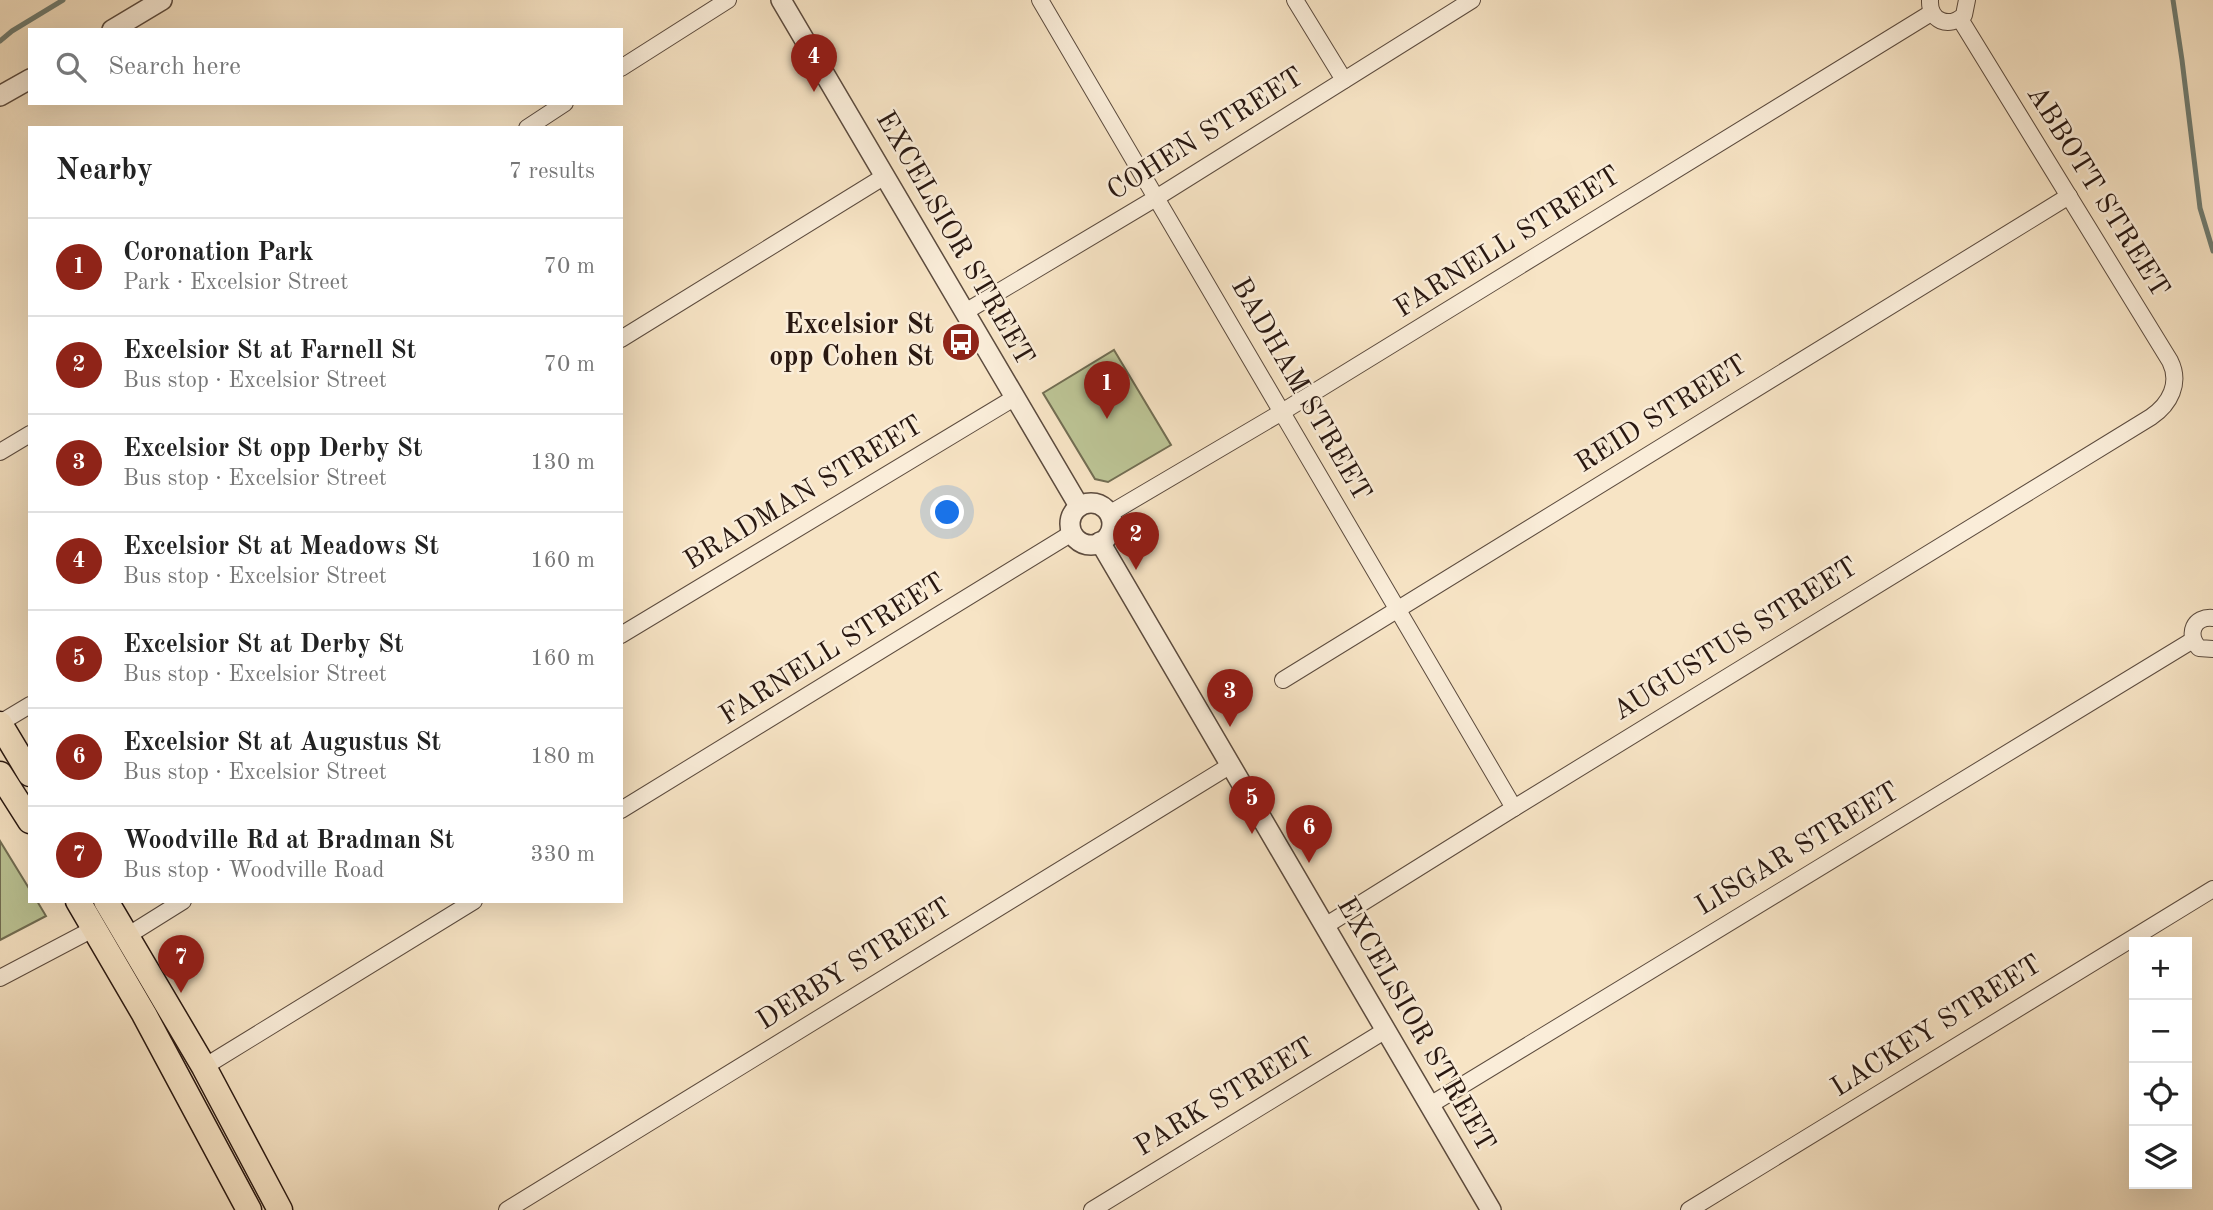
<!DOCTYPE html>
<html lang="en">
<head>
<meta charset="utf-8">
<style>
	:root { --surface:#fff; --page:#f6f6f6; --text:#222; --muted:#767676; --line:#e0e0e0; --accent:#8f2418 }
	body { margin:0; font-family:"Old Standard TT",serif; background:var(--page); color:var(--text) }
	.controls { position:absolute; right:21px; bottom:21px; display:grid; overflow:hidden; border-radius:0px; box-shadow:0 7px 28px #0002 }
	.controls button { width:63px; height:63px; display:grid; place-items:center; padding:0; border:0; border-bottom:2px solid var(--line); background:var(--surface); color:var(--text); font:35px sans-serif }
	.you { position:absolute; left:948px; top:513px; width:24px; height:24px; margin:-18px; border:5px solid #fff; border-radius:50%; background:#1a73e8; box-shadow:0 0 0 10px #1a73e833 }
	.badge { display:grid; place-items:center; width:46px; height:46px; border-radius:50%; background:var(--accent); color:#fff; font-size:23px; font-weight:700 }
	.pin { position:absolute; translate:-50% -58px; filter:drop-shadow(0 2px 4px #0008) }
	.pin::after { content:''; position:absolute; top:37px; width:24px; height:21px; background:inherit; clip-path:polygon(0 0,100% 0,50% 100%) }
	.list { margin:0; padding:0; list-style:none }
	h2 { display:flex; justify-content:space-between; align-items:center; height:91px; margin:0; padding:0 28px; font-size:30px }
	h2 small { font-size:23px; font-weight:400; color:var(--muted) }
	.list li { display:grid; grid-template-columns:46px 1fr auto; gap:21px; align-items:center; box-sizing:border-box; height:98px; padding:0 28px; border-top:2px solid var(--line) }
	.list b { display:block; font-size:26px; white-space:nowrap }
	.list p { margin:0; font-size:23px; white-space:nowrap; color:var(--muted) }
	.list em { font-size:23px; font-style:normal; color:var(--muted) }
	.icon { flex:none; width:38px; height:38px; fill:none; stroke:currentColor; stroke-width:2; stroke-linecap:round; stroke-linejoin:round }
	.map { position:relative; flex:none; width:2213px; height:1210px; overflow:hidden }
	.search { position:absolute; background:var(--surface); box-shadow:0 7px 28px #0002; left:28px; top:28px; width:595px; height:77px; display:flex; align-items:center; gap:18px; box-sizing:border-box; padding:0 24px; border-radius:0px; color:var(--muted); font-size:26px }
	.panel { position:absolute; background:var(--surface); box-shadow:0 7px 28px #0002; left:28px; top:126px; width:595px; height:777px; border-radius:0px }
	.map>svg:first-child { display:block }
</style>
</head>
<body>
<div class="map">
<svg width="2213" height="1210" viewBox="0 0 2213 1210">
	<rect width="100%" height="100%" fill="#f7e4c5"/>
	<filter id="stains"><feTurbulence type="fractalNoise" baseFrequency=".00286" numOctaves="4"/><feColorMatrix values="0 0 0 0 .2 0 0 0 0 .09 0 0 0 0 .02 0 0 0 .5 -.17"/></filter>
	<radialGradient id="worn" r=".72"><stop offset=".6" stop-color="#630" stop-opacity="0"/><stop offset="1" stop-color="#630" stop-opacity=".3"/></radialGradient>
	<g fill="#bcc495" stroke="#726e53" stroke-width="2">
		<polygon points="1114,350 1171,445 1108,482 1095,479 1043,393"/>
		<polygon points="0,841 30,890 30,901 37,901 46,916 0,940"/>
	</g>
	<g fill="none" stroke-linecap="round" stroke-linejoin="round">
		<g stroke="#6f7c72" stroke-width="5">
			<polyline points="2173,0 2182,60 2200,208 2213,251"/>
			<polyline points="0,41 12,31 63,0"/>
		</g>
		<defs>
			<g id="minor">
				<polyline points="1040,0 1514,808"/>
				<polyline points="1295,0 1344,80"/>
				<path d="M 1930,0 C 1929,21 1949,29 1964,15 L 1967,0"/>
				<polyline points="621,68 728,0"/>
				<polyline points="527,128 565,103"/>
				<polyline points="965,312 1156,198 1472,0"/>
				<polyline points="621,339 885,176"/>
				<polyline points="0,452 30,434"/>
				<polyline points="1109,514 1282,412 1931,13"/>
				<path d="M 2213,618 C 2194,616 2186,634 2199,648 L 2213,649"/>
				<polyline points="621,635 1014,398"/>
				<polyline points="1283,680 2069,196"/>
				<polyline points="0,723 30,705"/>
				<polyline points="621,810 1072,533"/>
				<path d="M 1325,926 L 1514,808 L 2151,417 C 2170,404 2181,383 2170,361 L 1960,19"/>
				<polyline points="127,936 183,901"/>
				<polyline points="0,978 93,929"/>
				<polyline points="204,1067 474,901"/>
				<polyline points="1430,1105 2193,640"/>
				<polyline points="507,1210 1231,765"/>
				<polyline points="1092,1210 1386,1030"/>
				<polyline points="1689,1210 2213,889"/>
			</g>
			<g id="tertiary">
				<polyline points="781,0 1079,506"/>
				<polyline points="112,30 162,0"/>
				<polyline points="0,96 30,79"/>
				<circle cx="1091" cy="524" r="21"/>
				<polyline points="1100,542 1491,1210"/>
			</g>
			<g id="primary">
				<polyline points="0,724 30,774"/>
				<polyline points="0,774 30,821"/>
				<polyline points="78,901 144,1014 249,1210"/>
				<polyline points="106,901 204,1067 280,1210"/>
			</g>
		</defs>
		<use href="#minor" stroke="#5c4b3e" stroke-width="18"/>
		<use href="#tertiary" stroke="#5c4b3e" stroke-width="22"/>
		<use href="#primary" stroke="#291811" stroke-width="27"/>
		<use href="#minor" stroke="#faedd9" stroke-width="16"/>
		<use href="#tertiary" stroke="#faedd9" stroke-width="19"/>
		<use href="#primary" stroke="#f7e4c5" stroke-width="24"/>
	</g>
	<defs>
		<symbol id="bus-disc" viewBox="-11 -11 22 22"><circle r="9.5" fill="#8f2418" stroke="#faedd9"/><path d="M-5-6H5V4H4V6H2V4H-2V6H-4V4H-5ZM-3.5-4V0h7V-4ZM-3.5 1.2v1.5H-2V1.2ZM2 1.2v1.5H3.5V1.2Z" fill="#fff"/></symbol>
	</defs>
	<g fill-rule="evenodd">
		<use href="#bus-disc" x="939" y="320" width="44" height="44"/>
	</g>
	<g text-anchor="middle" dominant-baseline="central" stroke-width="5" stroke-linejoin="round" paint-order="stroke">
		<g font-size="28" fill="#291811" stroke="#faedd9">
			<text transform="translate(1206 135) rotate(-32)">COHEN STREET</text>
			<text transform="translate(2097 192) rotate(58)">ABBOTT STREET</text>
			<text transform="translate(954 239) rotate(60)">EXCELSIOR STREET</text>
			<text transform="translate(1508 243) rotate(-32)">FARNELL STREET</text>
			<text transform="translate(1300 390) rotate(60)">BADHAM STREET</text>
			<text transform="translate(1662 415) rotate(-32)">REID STREET</text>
			<text transform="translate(804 494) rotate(-31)">BRADMAN STREET</text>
			<text transform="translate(1736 640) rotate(-32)">AUGUSTUS STREET</text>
			<text transform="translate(833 650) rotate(-32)">FARNELL STREET</text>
			<text transform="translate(1798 850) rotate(-31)">LISGAR STREET</text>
			<text transform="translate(855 965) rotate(-32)">DERBY STREET</text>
			<text transform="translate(1415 1025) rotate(60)">EXCELSIOR STREET</text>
			<text transform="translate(1937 1027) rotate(-32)">LACKEY STREET</text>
			<text transform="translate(1225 1098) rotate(-31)">PARK STREET</text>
		</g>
		<g font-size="28" font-weight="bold" fill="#291811" stroke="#faedd9" text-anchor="end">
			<text x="934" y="326">Excelsior St<tspan x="934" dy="32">opp Cohen St</tspan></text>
		</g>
	</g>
	<rect width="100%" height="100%" filter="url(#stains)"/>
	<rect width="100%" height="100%" fill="url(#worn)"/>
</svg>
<div class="controls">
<button>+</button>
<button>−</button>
<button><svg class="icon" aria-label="locate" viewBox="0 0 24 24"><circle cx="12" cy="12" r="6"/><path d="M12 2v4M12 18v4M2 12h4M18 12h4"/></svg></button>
<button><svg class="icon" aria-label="layers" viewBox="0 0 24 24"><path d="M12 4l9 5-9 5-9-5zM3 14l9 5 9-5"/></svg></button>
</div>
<div class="you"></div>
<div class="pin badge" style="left:1107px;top:419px">1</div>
<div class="pin badge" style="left:1136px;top:570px">2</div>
<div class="pin badge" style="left:1230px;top:727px">3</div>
<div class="pin badge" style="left:814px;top:92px">4</div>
<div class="pin badge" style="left:1252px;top:834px">5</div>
<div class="pin badge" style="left:1309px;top:863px">6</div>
<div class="pin badge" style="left:181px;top:993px">7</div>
<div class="search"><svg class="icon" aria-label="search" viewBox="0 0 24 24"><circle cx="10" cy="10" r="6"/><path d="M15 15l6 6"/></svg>Search here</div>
<section class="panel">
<h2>Nearby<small>7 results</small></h2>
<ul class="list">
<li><span class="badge">1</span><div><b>Coronation Park</b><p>Park · Excelsior Street</p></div><em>70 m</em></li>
<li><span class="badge">2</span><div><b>Excelsior St at Farnell St</b><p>Bus stop · Excelsior Street</p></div><em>70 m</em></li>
<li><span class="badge">3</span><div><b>Excelsior St opp Derby St</b><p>Bus stop · Excelsior Street</p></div><em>130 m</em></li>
<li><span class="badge">4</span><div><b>Excelsior St at Meadows St</b><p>Bus stop · Excelsior Street</p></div><em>160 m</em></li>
<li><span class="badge">5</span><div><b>Excelsior St at Derby St</b><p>Bus stop · Excelsior Street</p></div><em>160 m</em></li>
<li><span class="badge">6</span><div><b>Excelsior St at Augustus St</b><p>Bus stop · Excelsior Street</p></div><em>180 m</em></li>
<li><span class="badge">7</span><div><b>Woodville Rd at Bradman St</b><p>Bus stop · Woodville Road</p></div><em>330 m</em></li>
</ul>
</section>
</div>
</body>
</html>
